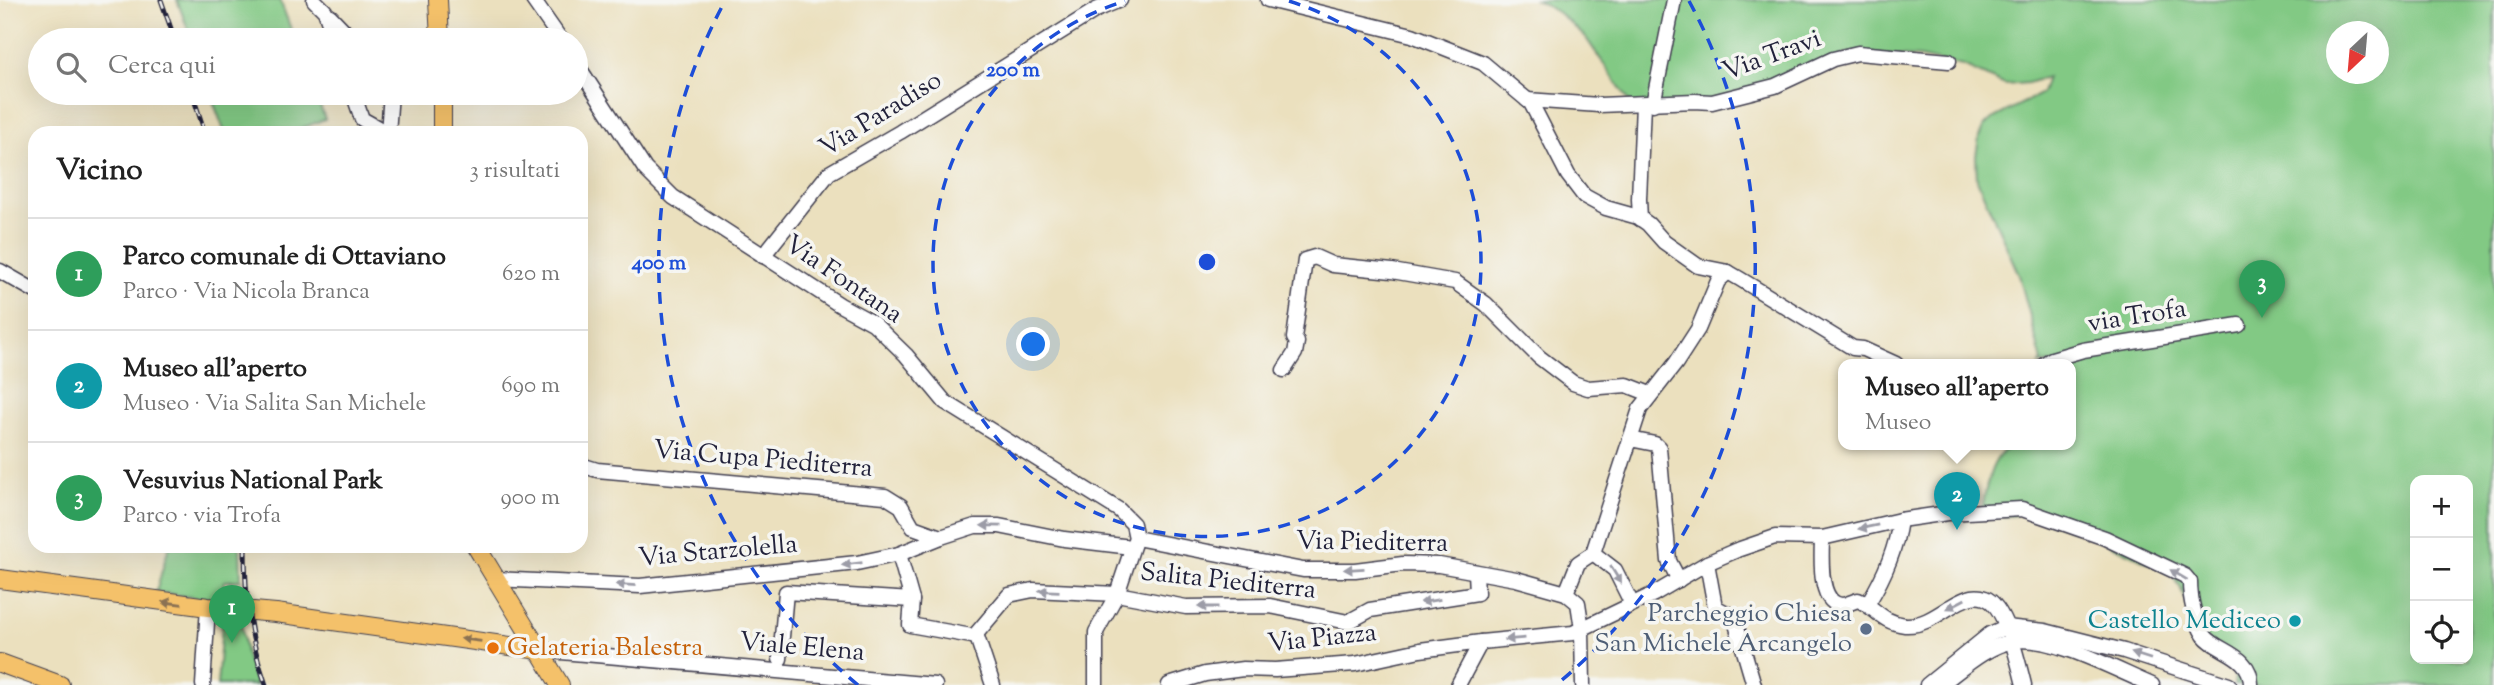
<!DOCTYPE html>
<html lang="it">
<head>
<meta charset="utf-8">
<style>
	:root { --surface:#fff; --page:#f2f2f2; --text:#222; --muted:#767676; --line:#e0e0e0; --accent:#0f766e }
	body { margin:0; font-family:"Sorts Mill Goudy",serif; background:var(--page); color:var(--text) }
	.controls { position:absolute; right:21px; bottom:21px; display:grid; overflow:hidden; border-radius:14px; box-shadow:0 7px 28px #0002 }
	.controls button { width:63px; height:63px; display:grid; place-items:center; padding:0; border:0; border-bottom:2px solid var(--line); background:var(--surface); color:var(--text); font:35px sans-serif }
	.compass { position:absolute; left:2326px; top:21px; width:63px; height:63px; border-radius:50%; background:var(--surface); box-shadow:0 7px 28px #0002; rotate:206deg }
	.you { position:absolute; left:1034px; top:345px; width:24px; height:24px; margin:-18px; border:5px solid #fff; border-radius:50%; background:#1a73e8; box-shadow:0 0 0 10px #1a73e833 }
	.badge { display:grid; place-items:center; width:46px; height:46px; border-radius:50%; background:var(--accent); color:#fff; font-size:23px; font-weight:700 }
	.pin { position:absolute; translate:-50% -58px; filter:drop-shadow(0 2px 4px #0008) }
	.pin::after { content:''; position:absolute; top:37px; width:24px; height:21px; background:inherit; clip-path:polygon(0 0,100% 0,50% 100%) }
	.popup { position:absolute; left:1838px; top:359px; width:238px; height:91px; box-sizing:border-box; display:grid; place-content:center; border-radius:14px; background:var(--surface); filter:drop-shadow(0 2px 5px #0005); font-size:23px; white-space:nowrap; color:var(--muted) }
	.popup b { font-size:26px; color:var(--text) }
	.popup::after { content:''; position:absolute; left:50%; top:100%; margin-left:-14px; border:14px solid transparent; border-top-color:var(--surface) }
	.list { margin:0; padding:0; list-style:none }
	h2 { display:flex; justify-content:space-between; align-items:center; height:91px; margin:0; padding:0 28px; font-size:30px }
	h2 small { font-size:23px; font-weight:400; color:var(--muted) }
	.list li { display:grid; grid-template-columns:46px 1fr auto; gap:21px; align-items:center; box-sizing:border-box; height:112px; padding:0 28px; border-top:2px solid var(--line) }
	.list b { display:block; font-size:26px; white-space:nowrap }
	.list p { margin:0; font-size:23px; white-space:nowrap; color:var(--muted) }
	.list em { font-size:23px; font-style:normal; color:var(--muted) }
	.icon { flex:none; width:38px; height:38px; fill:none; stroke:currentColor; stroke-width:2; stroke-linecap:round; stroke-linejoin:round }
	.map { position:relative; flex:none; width:2494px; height:685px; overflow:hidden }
	.search { position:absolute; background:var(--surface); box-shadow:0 7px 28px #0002; left:28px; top:28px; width:560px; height:77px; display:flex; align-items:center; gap:18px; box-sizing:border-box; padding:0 24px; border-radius:38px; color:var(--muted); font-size:26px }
	.panel { position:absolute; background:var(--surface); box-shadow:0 7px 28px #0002; left:28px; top:126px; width:560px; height:427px; border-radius:21px }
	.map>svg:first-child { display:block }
</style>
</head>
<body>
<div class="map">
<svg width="2494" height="685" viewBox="0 0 2494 685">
	<rect width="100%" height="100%" fill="#f6f6f2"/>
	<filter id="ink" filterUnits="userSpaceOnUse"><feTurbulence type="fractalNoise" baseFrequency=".0143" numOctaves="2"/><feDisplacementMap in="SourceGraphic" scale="14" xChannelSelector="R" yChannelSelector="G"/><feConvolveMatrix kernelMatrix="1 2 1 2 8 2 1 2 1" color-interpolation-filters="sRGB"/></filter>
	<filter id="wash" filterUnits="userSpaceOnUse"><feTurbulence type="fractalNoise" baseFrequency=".00686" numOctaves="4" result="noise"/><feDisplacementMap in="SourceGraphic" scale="28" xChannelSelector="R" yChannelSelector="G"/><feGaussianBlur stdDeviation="1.57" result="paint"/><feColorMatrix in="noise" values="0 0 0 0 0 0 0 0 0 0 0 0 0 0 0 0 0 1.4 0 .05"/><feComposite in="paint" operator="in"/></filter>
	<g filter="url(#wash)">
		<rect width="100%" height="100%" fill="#ebe0be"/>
		<g fill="#82c984" stroke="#527660" stroke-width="2" fill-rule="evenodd">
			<polygon points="177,0 280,0 295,40 192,40"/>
			<path d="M 1536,0 L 2494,0 L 2494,685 L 2234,685 L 2235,676 L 2226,656 L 2201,641 L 2181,589 L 2173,574 L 2095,537 L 2026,514 L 1980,519 C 1985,496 1988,452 2016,444 C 2028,441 2057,444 2071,444 L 2071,364 L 2040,364 L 2042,361 L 2019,275 L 1977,180 L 1976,156 L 1979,137 L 1984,126 L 1992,119 L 2042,93 L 2047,77 L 2028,83 L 2005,85 L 1963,66 L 1919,57 L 1849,53 L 1793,75 L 1694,105 L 1636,111 L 1586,38 L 1559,13 ZM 2336,32 L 2378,32 L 2378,74 L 2336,74 ZM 2415,480 L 2468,480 L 2468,659 L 2415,659 Z"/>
			<polygon points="210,93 315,93 325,119 290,133 225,133"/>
			<polygon points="169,546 240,546 241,580 225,581 218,601 156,592"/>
			<polygon points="223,615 240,616 246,655 256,685 217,685"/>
		</g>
	</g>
	<g filter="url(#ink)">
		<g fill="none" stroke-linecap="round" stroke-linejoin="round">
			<defs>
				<g id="minor">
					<polyline points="314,0 325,11 335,40"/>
					<polyline points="533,0 561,40"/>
					<polyline points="1268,0 1412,35 1483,63 1531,103 1568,175 1584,196 1606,208 1638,217 1648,224 1664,242 1698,266 1728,272 1740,279 1853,348 1863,349 1896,364"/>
					<polyline points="330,16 353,40"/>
					<polyline points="576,63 645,169 673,197 840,305 873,323 906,355 945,402 1119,510 1133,524 1136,538"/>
					<polyline points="353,93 362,119 387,133"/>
					<polyline points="1527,100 1599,105 1695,101 1712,102 1775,86 1833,59 1858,53 1949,61"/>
					<polyline points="1653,104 1674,0"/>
					<polyline points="388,133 391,93"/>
					<polyline points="1640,219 1639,199 1643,104"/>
					<polyline points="763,256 829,173 900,132 1096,10 1120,0"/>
					<polyline points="0,271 35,291"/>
					<polyline points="2044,364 2052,359 2083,350 2239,325"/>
					<polyline points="1284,370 1295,353 1297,342 1294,338 1305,260 1315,257 1333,265 1392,271 1455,282 1486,304 1539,357 1573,383 1588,388 1627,385 1650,394"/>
					<polyline points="1630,439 1655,444 1659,448 1669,561 1679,580"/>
					<polyline points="581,465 597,470 885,496 901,506 913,527 941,537"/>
					<polyline points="1136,538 1303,570 1355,570 1403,564 1439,565 1516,579 1566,593 1578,603 1582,629 1583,685"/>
					<path d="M 1822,538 C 1822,554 1817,604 1842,605 C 1846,605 1854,601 1858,600 C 1876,607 1880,622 1905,625 C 1922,626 1936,616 1950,607 C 1960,601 1973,593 1985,598 C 2006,605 2019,665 2024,685"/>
					<polyline points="1593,553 1615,570 1632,604"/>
					<polyline points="1707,563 1715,607 1734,617 1754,685"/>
					<polyline points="496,579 640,586 857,563 899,554 941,537 975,526 999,526 1064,539 1131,547"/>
					<polyline points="1566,593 1578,563 1593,553 1640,409 1676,363 1698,329 1718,281 1728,272"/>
					<polyline points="912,600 910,625 977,637"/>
					<path d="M 1868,603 C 1884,577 1896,550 1900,520"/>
					<polyline points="539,650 935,685"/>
					<polyline points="780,659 786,592 912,600 899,554"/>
					<path d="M 1944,682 C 1964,667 1988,645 2014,641 C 2052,635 2116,670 2152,685"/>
					<polyline points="203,685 208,607"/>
					<polyline points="993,685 976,634 1009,595 1033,590 1117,594 1186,607 1270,606 1348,622 1370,610 1477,593 1476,572"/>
					<polyline points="1096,685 1096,632 1117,594 1135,540"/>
					<polyline points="1169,685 1205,674 1243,669 1275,670 1355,664 1420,650 1481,642"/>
					<path d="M 1458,685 L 1481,642 L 1573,633 L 1654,594 L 1707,563 L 1737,550 L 1775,537 L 1822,538 L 1900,520 L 1948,513 L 2022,509 L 2105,538 L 2185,576 L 2190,582 C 2190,599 2195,621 2204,635 C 2216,652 2252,654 2251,685"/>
					<polyline points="1927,685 1990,634 2006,627 2045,631 2124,651 2229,685"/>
				</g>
				<g id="major">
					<polyline points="438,0 440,40"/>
					<polyline points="442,93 442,133"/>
					<polyline points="476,546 560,685"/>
					<polyline points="0,579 208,607 276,613 539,650"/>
					<polyline points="0,663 60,685"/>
				</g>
			</defs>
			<use href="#minor" stroke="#403e4f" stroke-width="17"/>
			<use href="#major" stroke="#403e4f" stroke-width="20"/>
			<use href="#minor" stroke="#fff" stroke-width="14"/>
			<use href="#major" stroke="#f4c16a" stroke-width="18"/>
			<defs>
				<g id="rail">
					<polyline points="161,0 175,40"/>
					<polyline points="192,93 205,133"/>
					<path d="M 245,546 C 245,597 249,637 266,685"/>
				</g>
			</defs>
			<use href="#rail" stroke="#22223b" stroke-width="5"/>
			<use href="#rail" stroke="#f6f6f2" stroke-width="2.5" stroke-dasharray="8" stroke-linecap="butt"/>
		</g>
		<defs><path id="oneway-solid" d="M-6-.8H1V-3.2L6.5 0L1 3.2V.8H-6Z" transform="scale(1.75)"/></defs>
		<g fill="#9c9ca7">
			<use href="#oneway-solid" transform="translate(991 526) rotate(-179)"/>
			<use href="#oneway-solid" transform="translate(1868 527) rotate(168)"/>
			<use href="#oneway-solid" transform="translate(852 564) rotate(173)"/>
			<use href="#oneway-solid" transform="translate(1354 569) rotate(177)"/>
			<use href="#oneway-solid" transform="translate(1616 575) rotate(58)"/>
			<use href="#oneway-solid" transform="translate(2179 575) rotate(-149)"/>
			<use href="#oneway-solid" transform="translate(626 585) rotate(-177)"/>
			<use href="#oneway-solid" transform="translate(1049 591) rotate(-178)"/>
			<use href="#oneway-solid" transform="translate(1430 601) rotate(171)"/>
			<use href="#oneway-solid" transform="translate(1956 604) rotate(152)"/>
			<use href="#oneway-solid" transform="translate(1208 607) rotate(180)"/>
			<use href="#oneway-solid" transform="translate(1515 639) rotate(175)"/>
			<use href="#oneway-solid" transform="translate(2141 656) rotate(-162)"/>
		</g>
		<g fill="#8b7252">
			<use href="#oneway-solid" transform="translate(172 603) rotate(-172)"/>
			<use href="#oneway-solid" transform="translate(471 640) rotate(-172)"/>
		</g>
	</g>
	<g fill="none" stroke="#1d4ed8" stroke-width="3.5" stroke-dasharray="12 9">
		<path d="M1289 1A274 274 0 1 1 1125 1"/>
		<path d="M858 685A548 548 0 0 1 725 1M1689 1A548 548 0 0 1 1556 685"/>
	</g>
	<circle fill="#0f9aa8" stroke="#f6f6f2" stroke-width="2.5" cx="2295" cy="621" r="7"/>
	<circle fill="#5c6f8a" stroke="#f6f6f2" stroke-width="2.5" cx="1866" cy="629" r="7"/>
	<circle fill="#e8710a" stroke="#f6f6f2" stroke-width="2.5" cx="493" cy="648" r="7"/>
	<g text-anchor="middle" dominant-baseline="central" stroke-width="7" stroke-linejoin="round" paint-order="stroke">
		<g font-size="26" fill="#22223b" stroke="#f6f6f2">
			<text transform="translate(1772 56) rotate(-20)">Via Travi</text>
			<text transform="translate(881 115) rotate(-32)">Via Paradiso</text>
			<text transform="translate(843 280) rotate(34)">Via Fontana</text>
			<text transform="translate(2137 317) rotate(-9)">via Trofa</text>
			<text transform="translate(763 460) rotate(5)">Via Cupa Piediterra</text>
			<text transform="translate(1372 543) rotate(1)">Via Piediterra</text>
			<text transform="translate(718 552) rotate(-5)">Via Starzolella</text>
			<text transform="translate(1228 582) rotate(6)">Salita Piediterra</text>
			<text transform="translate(1322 639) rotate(-6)">Via Piazza</text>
			<text transform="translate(802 648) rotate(5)">Viale Elena</text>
		</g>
		<g font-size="26" fill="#4e5e75" stroke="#f6f6f2" text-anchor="end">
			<text x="1852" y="614">Parcheggio Chiesa<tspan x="1852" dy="30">San Michele Arcangelo</tspan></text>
		</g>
		<g font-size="26" fill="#0d838f" stroke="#f6f6f2" text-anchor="end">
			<text x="2281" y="621">Castello Mediceo</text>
		</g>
		<g font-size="26" fill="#c56008" stroke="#f6f6f2" text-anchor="start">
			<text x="507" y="648">Gelateria Balestra</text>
		</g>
	</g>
	<circle cx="1207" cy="262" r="10" fill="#1d4ed8" stroke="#f6f6f2" stroke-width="3.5"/>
	<g font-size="21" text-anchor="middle" font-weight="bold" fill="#1d4ed8" stroke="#f6f6f2" stroke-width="7" stroke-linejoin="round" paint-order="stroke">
		<text x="1013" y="76">200 m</text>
		<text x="659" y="269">400 m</text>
	</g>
</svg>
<div class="controls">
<button>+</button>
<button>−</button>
<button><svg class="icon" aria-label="locate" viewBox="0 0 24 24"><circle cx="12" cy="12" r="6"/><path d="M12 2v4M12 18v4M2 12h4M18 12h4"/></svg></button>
</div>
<svg class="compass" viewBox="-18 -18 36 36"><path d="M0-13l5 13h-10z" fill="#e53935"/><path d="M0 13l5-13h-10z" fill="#767676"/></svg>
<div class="you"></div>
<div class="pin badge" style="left:232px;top:643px;background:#2e9e5b">1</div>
<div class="pin badge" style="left:1957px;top:530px;background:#0f9aa8">2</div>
<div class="popup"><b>Museo all'aperto</b>Museo</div>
<div class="pin badge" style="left:2262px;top:318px;background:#2e9e5b">3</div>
<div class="search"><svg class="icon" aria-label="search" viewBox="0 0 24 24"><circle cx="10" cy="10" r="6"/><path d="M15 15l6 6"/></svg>Cerca qui</div>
<section class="panel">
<h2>Vicino<small>3 risultati</small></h2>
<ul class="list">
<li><span class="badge" style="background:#2e9e5b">1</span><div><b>Parco comunale di Ottaviano</b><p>Parco · Via Nicola Branca</p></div><em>620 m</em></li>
<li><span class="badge" style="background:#0f9aa8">2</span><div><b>Museo all'aperto</b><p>Museo · Via Salita San Michele</p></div><em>690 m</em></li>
<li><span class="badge" style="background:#2e9e5b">3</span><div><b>Vesuvius National Park</b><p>Parco · via Trofa</p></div><em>900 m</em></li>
</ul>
</section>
</div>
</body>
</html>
